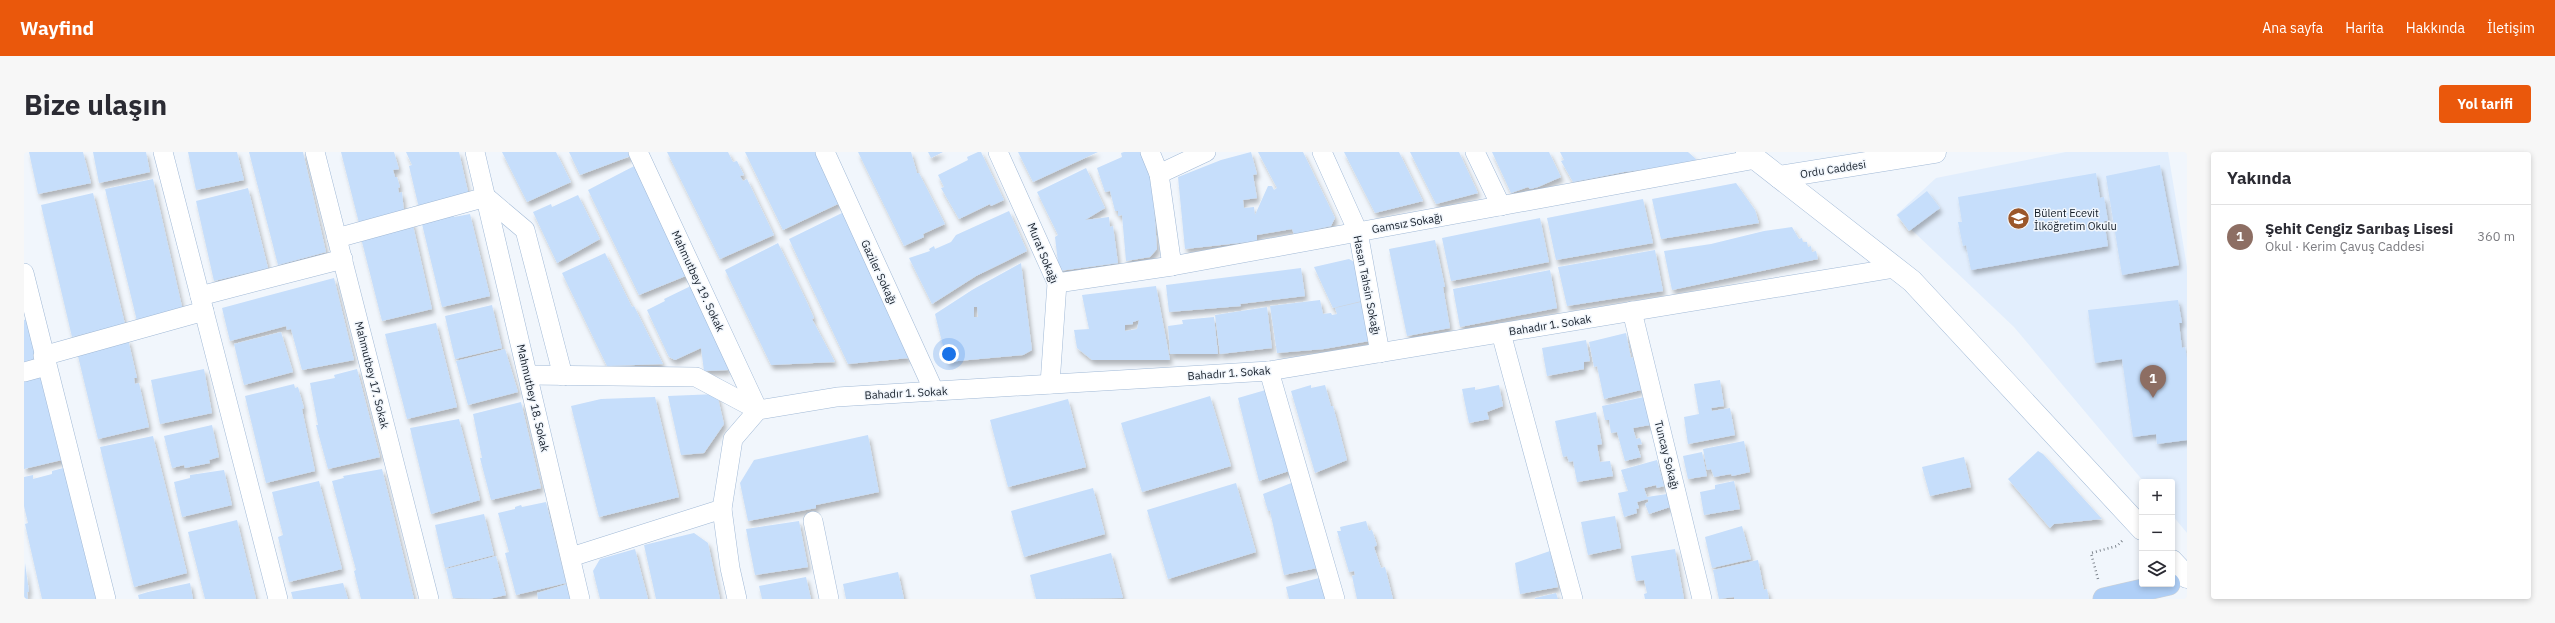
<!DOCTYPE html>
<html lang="tr">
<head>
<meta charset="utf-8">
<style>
	:root { --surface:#fff; --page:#f7f7f7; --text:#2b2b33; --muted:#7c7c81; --line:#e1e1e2; --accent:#ea580c }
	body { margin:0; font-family:"IBM Plex Sans",sans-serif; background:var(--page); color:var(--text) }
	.controls { position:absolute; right:12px; bottom:12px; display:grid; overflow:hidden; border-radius:4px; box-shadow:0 2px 6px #0003 }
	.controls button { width:36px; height:36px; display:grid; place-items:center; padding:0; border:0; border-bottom:1px solid var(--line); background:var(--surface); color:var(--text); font:20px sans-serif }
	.you { position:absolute; left:925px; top:202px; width:14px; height:14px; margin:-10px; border:3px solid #fff; border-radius:50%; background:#1a73e8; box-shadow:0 0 0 6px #1a73e833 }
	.badge { display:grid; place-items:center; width:26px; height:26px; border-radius:50%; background:var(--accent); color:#fff; font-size:13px; font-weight:700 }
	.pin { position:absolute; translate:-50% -33px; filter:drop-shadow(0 1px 2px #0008) }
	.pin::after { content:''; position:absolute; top:21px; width:14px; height:12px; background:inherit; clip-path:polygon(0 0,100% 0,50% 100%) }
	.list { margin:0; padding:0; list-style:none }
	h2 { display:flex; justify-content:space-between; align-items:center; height:52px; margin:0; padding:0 16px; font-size:17px }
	h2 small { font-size:13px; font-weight:400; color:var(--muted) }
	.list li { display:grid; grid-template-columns:26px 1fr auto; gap:12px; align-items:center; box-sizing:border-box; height:64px; padding:0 16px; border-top:1px solid var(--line) }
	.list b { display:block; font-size:15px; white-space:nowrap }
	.list p { margin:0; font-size:13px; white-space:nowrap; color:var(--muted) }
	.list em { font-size:13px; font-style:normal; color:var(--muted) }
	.icon { flex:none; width:22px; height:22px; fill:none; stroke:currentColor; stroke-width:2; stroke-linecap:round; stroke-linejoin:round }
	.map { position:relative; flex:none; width:2163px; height:447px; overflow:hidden; border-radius:4px }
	header { display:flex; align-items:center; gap:24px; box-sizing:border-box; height:56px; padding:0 20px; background:var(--accent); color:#fff }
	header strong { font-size:19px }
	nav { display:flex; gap:22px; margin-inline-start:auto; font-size:14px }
	.intro { display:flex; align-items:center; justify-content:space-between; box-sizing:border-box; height:96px; padding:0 24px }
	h1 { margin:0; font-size:28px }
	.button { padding:10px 18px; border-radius:4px; background:var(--accent); color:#fff; font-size:14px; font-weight:700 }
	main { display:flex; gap:24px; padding:0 24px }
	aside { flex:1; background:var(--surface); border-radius:4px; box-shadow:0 2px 6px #0003 }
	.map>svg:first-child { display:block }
</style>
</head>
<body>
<header>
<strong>Wayfind</strong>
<nav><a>Ana sayfa</a><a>Harita</a><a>Hakkında</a><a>İletişim</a></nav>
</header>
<div class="intro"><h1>Bize ulaşın</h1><a class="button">Yol tarifi</a></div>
<main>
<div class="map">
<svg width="2163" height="447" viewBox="0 0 2163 447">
	<defs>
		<filter id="shadow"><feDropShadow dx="2.5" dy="4.5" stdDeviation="2" flood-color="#0004"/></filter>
	</defs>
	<rect width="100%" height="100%" fill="#f1f6fc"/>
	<polygon fill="#e2eefd" points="2042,0 2144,0 2163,115 2163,381 2148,363 2148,330 2120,330 1990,175 1872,63 1912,26"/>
	<g fill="#c6defb" fill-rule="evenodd" filter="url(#shadow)">
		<polygon points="5,0 59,0 67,31 14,42"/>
		<polygon points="69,0 122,0 126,20 75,31"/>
		<polygon points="164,0 213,0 220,28 172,38"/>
		<polygon points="225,0 279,0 302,100 254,113"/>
		<polygon points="317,0 370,0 375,17 369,18 371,25 373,25 376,35 374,36 375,41 378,40 380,60 335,71"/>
		<polygon points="382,0 435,0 445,44 395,56 385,14 388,13"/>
		<polygon points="478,0 532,0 547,30 503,50"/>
		<polygon points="545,0 611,0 612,2 556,23"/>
		<polygon points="643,0 704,0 709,10 713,9 720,23 716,24 719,29 723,27 750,83 696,107"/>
		<polygon points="721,0 792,0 816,51 759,78"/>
		<polygon points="834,0 887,0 893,21 895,21 921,72 899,82 900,85 880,94"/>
		<polygon points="904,0 919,0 907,6"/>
		<polygon points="954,0 957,0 980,48 967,54 966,52 935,67 917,36 920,35 914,23 944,8 943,5"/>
		<polygon points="994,0 1074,0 1009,30"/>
		<polygon points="1100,0 1122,0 1127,13 1133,97 1126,105 1102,109 1098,63 1094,64 1094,59 1091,59 1086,39 1081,40 1073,16 1098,5 1097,1"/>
		<polygon points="1227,0 1233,22 1229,23 1233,46 1219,48 1220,56 1230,55 1231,63 1244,34 1248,34 1250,38 1253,36 1234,0 1279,0 1311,66 1307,74 1270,82 1268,77 1233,83 1233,89 1161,97 1154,25 1197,8"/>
		<polygon points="1320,0 1375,0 1399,49 1351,61"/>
		<polygon points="1386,0 1435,0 1454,41 1412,52"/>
		<polygon points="1468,0 1525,0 1537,25 1514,35 1506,37 1504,35 1487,41"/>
		<polygon points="1536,0 1664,0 1672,7 1671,11 1600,20 1549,30 1537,9 1540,8"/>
		<polygon points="616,11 669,121 615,143 564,38"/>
		<polygon points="2136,13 2155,113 2098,123 2082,24"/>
		<polygon points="1062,16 1081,56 1061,68 1085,65 1086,75 1089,74 1094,111 1035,119 1031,85 1034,83 1013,40"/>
		<polygon points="2072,21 2076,46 2080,45 2084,69 2080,69 2084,94 1947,118 1942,93 1939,94 1934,70 1938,70 1934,45"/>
		<polygon points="129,27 159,159 113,169 81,37"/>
		<polygon points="1712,31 1731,58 1735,71 1637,87 1628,47"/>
		<polygon points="224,36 244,116 190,129 172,49"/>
		<polygon points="1903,39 1916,56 1885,79 1873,63"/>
		<polygon points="69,41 101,172 48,185 17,53"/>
		<polygon points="554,43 576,87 533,111 509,60 527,52 528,55"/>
		<polygon points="1619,47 1629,91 1532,108 1523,66"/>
		<polygon points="824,58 885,206 824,212 765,87"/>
		<polygon points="985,59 1003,99 952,124 908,152 885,106 906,99 905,97 910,94 911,97 927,90 932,83"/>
		<polygon points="429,62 430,65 446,62 466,144 418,155 398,72"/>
		<polygon points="1516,66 1525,110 1427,129 1418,86"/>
		<polygon points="388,69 408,157 358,169 336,82"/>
		<polygon points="1768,75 1775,87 1778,86 1779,90 1783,90 1784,95 1787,94 1788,100 1792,99 1794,107 1648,138 1640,99 1687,92 1740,79"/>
		<polygon points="1411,88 1421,135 1419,135 1426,176 1383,184 1365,97"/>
		<polygon points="754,91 782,148 790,166 788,167 811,210 747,213 701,118"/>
		<polygon points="1631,98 1639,139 1543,154 1534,115"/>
		<polygon points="581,101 608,155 610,154 639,212 583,214 538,121"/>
		<polygon points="1325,107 1334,112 1342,148 1309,156 1290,115"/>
		<path d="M 997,111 L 1008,198 L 999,203 L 923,210 L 911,162 L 948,138 ZM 950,155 L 953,155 L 954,165 L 950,165 Z"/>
		<polygon points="1277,116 1281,144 1216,152 1217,154 1145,160 1142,133"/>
		<polygon points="1526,118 1533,156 1436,175 1429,137"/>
		<polygon points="310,126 330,208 278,218 267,177 263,178 262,174 206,189 198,156"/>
		<polygon points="673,131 700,186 704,218 680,219 677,196 651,208 645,205 623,158 641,149 640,147"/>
		<path d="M 1132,134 L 1146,208 L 1068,208 L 1053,196 L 1050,178 L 1065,177 L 1058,143 ZM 1115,168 L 1113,177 L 1101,179 L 1101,173 L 1109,172 L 1109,170 Z"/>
		<polygon points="1296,148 1299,162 1307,161 1308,163 1313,162 1311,156 1341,149 1351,188 1300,197 1253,201 1246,154"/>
		<polygon points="2154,148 2158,171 2155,171 2158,196 2161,195 2163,206 2163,288 2133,292 2132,282 2109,285 2098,207 2071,211 2064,158"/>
		<polygon points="468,153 478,196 431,207 421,164"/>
		<polygon points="1243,155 1248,196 1196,202 1191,163"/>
		<polygon points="1190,165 1194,202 1146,202 1144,174 1159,172 1158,168"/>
		<polygon points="5,167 14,206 0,210 0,168"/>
		<polygon points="412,171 433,255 383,267 361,182"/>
		<polygon points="257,180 269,220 220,233 210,192"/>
		<polygon points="1602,181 1607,206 1610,205 1617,238 1580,247 1573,214 1570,215 1565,190"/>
		<polygon points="104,187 113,226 110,226 111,232 115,231 125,275 74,287 53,200"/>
		<polygon points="1562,188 1566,209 1560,210 1560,217 1523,224 1518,196"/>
		<polygon points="481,197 494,240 444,253 432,209"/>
		<polygon points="180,217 188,261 136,272 127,228"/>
		<polygon points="333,217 356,305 304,317 292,273 294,273 286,231 311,226 310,223"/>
		<polygon points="21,221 42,307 0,317 0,226"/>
		<polygon points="1696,228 1700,254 1687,256 1688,259 1706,256 1711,283 1664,292 1660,265 1675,262 1670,232"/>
		<polygon points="270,232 271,236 274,235 280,256 278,257 291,319 242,331 221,244"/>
		<polygon points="1287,233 1287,236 1301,233 1307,254 1309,254 1323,308 1291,321 1267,239"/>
		<polygon points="1475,233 1479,254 1463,260 1465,267 1445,271 1438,237 1451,235 1451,238"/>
		<polygon points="1245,237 1265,319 1235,329 1214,246"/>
		<polygon points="693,242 700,272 680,301 657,303 644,244"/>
		<polygon points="1186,244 1207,314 1118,340 1097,271"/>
		<polygon points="631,245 655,345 575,365 547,254 577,247"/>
		<polygon points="1620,245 1626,273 1609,276 1612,287 1616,286 1618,292 1613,293 1617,305 1601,309 1593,280 1587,281 1585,268 1581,268 1578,254"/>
		<polygon points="1044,247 1062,315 984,335 966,268"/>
		<polygon points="497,250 517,336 467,348 456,306 458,306 449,262"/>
		<polygon points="1572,260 1578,292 1573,293 1576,310 1586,309 1589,324 1553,330 1549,309 1545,310 1543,304 1539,305 1531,269"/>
		<polygon points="435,267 456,348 407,362 386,276"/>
		<polygon points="188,273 195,305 185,308 186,311 161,316 160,313 148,316 140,284"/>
		<polygon points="844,283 855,340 792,353 792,356 724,369 716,331 730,308"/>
		<polygon points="129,284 163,421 110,435 76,295"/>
		<polygon points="1720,289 1726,320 1708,324 1707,322 1690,325 1687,317 1683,318 1679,297"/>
		<polygon points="2014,299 2019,302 2078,367 2030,372 2026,376 1984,327"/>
		<polygon points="1678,300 1683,324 1664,327 1659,304"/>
		<polygon points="1940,305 1947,335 1906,344 1898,315"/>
		<polygon points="1633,308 1640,334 1633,336 1632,333 1620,336 1623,345 1643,342 1646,355 1625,362 1621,352 1624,350 1624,347 1613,350 1615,356 1612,357 1613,361 1600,365 1594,341 1604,339 1597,318"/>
		<polygon points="43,315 74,447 18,447 1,372 4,371 0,354 0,325 9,323 9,327 28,322 28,319"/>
		<polygon points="358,317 368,357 390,447 337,447 330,419 332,418 308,329 320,326 319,324"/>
		<polygon points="200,318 208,353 158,365 150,330 166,326 166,323"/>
		<polygon points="295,329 318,417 265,430 254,385 259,383 248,340"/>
		<polygon points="1710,329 1716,357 1680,363 1676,340 1691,337 1691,333"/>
		<polygon points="1270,330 1293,416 1260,423 1246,359 1244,359 1239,342"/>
		<polygon points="1212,331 1232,400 1144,427 1123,358"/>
		<polygon points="1069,336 1081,382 1000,405 987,359"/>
		<polygon points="522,350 542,431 492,443 481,401 485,400 474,361 491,357 491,355 497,353 498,355"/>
		<polygon points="460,362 470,403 421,416 411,373"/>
		<polygon points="1591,364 1597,396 1564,403 1557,370"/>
		<polygon points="213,368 232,447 181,447 164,380"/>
		<polygon points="775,369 784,415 731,423 722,377"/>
		<polygon points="1342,369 1345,379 1348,378 1353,393 1350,395 1357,416 1361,415 1369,447 1333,447 1328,424 1331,423 1330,419 1325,420 1313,379 1317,379 1316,375"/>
		<polygon points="1718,374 1727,407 1688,416 1681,385"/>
		<polygon points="670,381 684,391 696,447 632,447 620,393"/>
		<polygon points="611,397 624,447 576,447 569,419 576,407"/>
		<polygon points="1651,397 1660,447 1621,447 1620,442 1623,441 1620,428 1612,429 1607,404"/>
		<polygon points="1526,399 1534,435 1496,442 1491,411"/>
		<polygon points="1087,401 1099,446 1012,447 1006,423"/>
		<polygon points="472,404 482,443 465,447 429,446 422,417"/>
		<polygon points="1734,408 1740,438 1743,437 1745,447 1710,447 1710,445 1695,447 1689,418"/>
		<polygon points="1,411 5,440 3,440 4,447 0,447"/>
		<polygon points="874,420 880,447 822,447 819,432"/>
		<polygon points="782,425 787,447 738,447 735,434"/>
		<polygon points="1295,426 1301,447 1265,447 1262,435"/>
		<polygon points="166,431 169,447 115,447 114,443 124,440"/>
		<polygon points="319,431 324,447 269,447 267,440"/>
		<polygon points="543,432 547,447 514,447 513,441"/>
		<polygon points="1532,441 1534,447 1511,447 1511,446"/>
	</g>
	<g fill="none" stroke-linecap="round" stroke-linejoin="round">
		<defs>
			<g id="minor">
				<polyline points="139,0 254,447"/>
				<polyline points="291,0 405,447"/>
				<polyline points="451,0 556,447"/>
				<polyline points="614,0 734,258"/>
				<polyline points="801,0 910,239"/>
				<polyline points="974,0 1033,131 1026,232"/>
				<polyline points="1126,0 1135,22 1148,114"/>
				<polyline points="1298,0 1334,80 1356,201"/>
				<polyline points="1451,0 1477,54"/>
				<polyline points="1135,22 1182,0"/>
				<polyline points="313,86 462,45 501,78 539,224"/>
				<polyline points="0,121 82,447"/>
				<polyline points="1033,131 1148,114 1732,7"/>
				<polyline points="176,144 319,107"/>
				<polyline points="1608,159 1678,447"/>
				<polyline points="1477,181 1549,447"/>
				<polyline points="19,204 180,159"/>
				<polyline points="1245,219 1311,447"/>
				<polyline points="0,220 22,214"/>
				<polyline points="504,223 672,225 734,258"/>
				<polyline points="789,369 805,447"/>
				<polyline points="547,405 698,357"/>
				<polyline points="713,447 706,416 698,357 709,287 734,258 813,245 1245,219 1871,116"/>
			</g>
			<g id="tertiary">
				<polyline points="1723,0 1888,129 2118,377"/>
				<polyline points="1755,25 1911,0"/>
				<polyline points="2148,409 2163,425"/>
			</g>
			<polyline id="primary" points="2080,447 2145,432"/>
		</defs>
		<use href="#minor" stroke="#a1b9d6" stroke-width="20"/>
		<use href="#tertiary" stroke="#a1b9d6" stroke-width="23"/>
		<use href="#primary" stroke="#d0d2d4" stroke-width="23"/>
		<polyline stroke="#7e858e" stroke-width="2.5" stroke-dasharray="1 3" stroke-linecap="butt" points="2074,427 2067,401 2093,394 2099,388"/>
		<use href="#minor" stroke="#fff" stroke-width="19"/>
		<use href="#tertiary" stroke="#fff" stroke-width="22"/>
		<use href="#primary" stroke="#afcff7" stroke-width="22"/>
	</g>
	<defs>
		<symbol id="school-disc" viewBox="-11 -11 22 22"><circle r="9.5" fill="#9b572a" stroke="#f1f6fc"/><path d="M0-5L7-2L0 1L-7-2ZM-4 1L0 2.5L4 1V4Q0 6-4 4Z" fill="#fff"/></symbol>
	</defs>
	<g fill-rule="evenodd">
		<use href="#school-disc" x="1982" y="54" width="25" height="25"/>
	</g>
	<g text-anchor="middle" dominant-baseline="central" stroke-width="3" stroke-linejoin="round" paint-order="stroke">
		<g font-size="11" fill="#141d28" stroke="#f1f6fc">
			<text transform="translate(1809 17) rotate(-9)">Ordu Caddesi</text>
			<text transform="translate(1383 71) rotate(-10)">Gamsız Sokağı</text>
			<text transform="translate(1019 101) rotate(68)">Murat Sokağı</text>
			<text transform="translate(855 120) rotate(65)">Gaziler Sokağı</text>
			<text transform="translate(674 129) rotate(65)">Mahmutbey 19. Sokak</text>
			<text transform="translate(1343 133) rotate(79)">Hasan Tahsin Sokağı</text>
			<text transform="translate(1526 173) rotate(-9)">Bahadır 1. Sokak</text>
			<text transform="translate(1205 221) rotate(-4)">Bahadır 1. Sokak</text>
			<text transform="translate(348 223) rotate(76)">Mahmutbey 17. Sokak</text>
			<text transform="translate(882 241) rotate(-3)">Bahadır 1. Sokak</text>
			<text transform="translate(509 246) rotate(77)">Mahmutbey 18. Sokak</text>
			<text transform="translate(1643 303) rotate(76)">Tuncay Sokağı</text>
		</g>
		<g font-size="11" fill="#141d28" stroke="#f1f6fc" text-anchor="start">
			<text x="2010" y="61">Bülent Ecevit<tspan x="2010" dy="13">İlköğretim Okulu</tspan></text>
		</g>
	</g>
</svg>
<div class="controls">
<button>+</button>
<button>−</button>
<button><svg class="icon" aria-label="layers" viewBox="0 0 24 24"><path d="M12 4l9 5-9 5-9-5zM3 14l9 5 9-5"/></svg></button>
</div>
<div class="you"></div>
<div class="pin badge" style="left:2129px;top:246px;background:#8d6e63">1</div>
</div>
<aside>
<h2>Yakında<small></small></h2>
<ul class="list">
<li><span class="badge" style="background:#8d6e63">1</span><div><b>Şehit Cengiz Sarıbaş Lisesi</b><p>Okul · Kerim Çavuş Caddesi</p></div><em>360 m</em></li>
</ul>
</aside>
</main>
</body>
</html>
